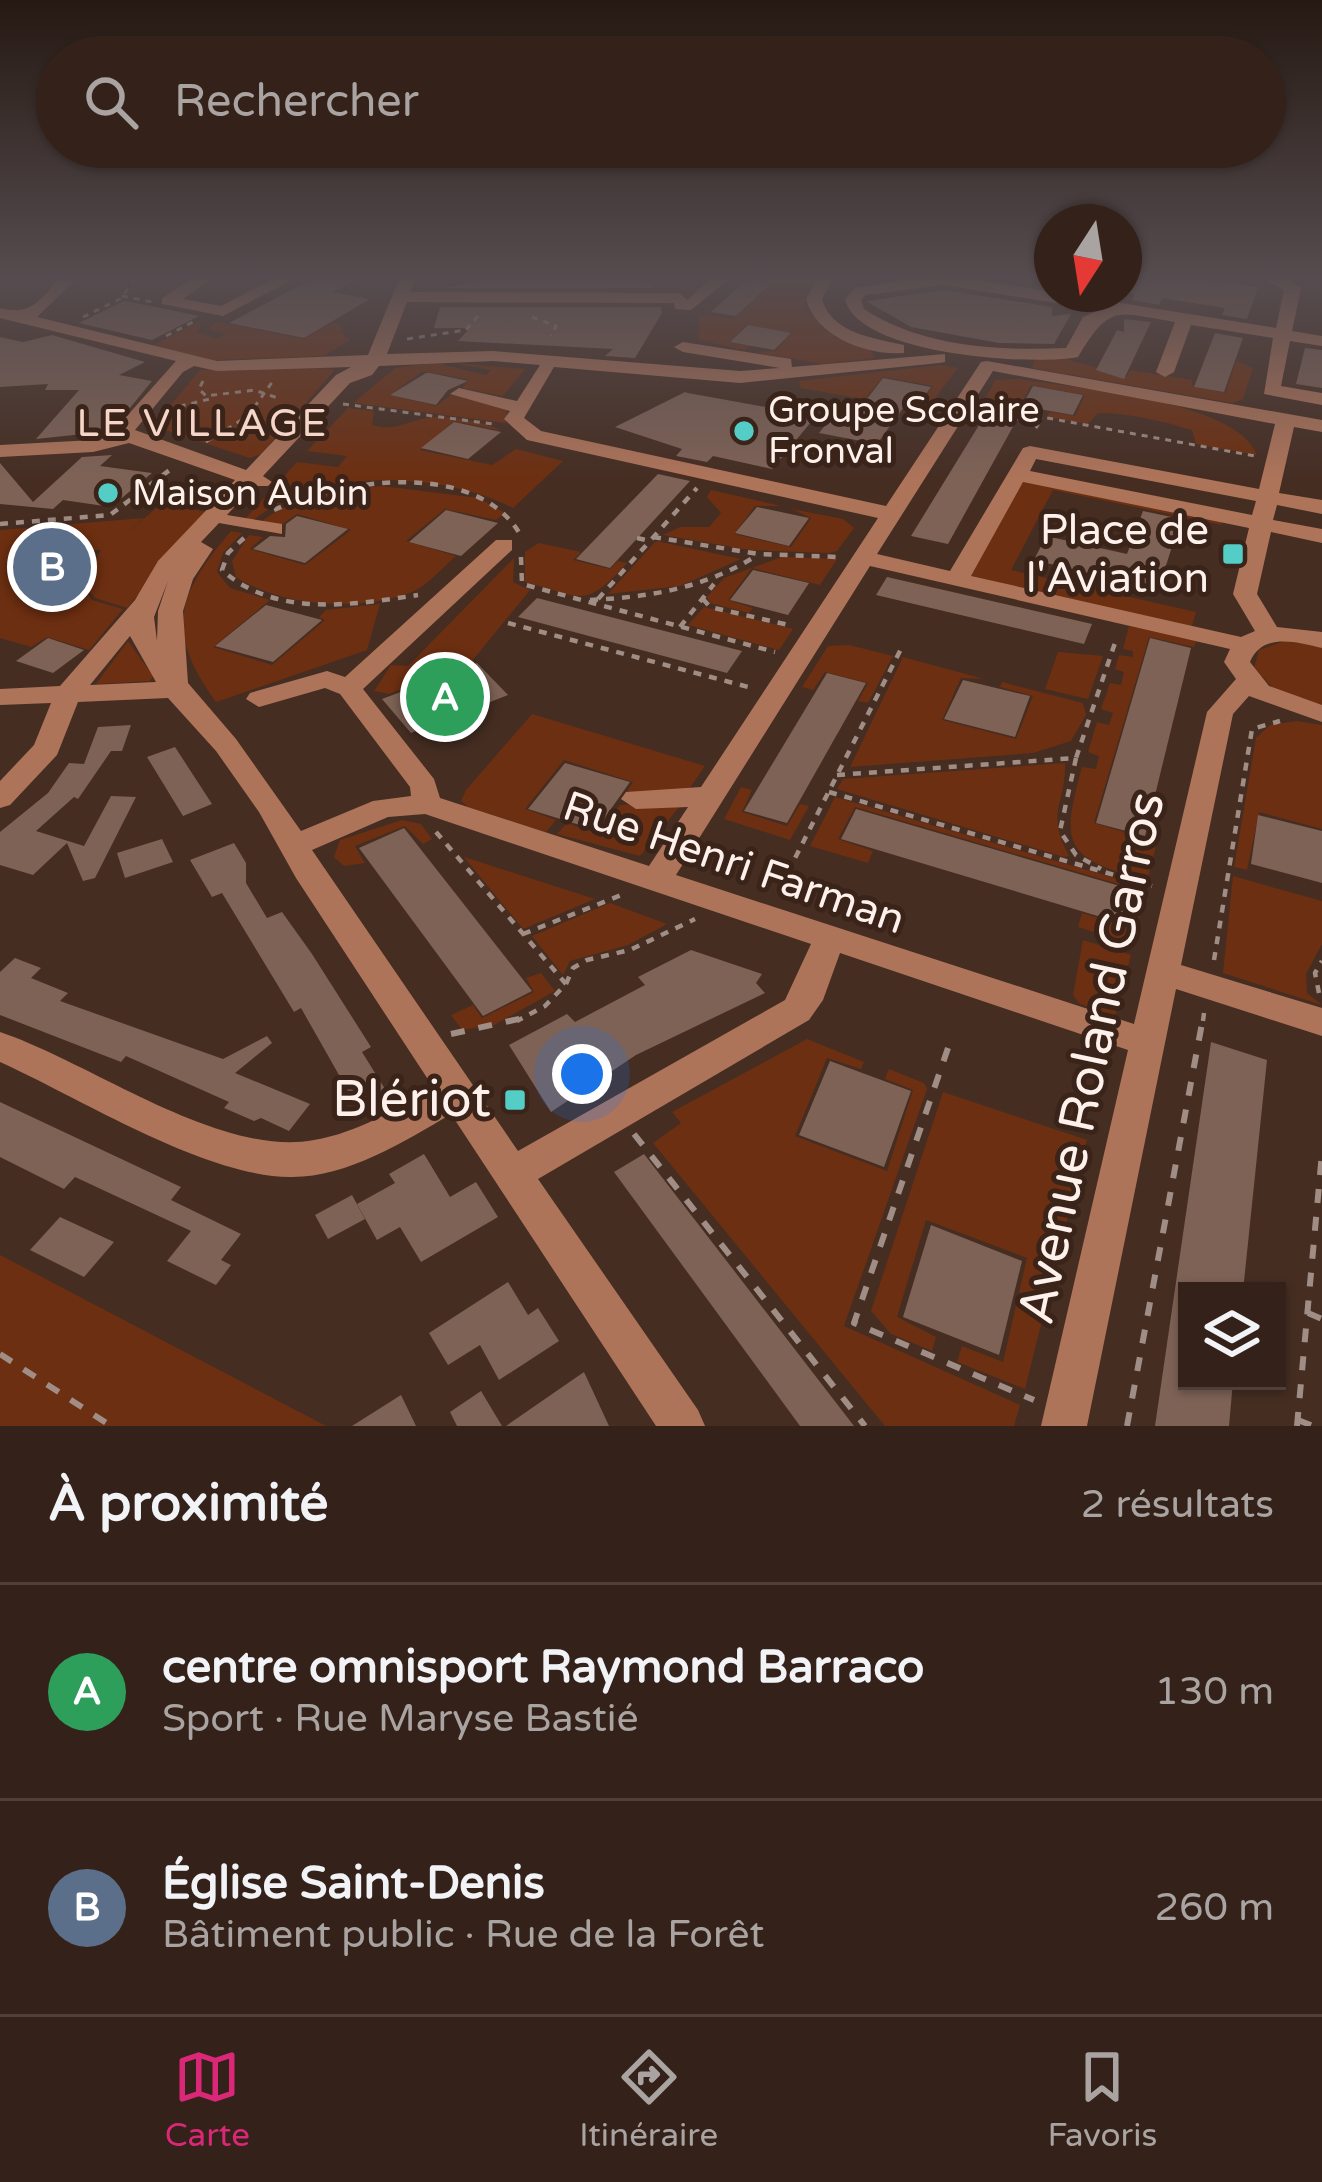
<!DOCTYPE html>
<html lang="fr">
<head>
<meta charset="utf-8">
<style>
	:root { --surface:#34221a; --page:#3c2a23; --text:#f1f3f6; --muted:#a9a4a2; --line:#4e3f39; --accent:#db2777 }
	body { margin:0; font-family:"Varela Round",sans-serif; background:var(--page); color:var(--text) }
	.controls { position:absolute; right:36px; bottom:36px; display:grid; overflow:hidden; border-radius:0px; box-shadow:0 3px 9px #0004 }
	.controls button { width:108px; height:108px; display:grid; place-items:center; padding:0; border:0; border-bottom:3px solid var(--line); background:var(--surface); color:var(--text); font:60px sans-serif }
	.compass { position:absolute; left:1034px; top:204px; width:108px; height:108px; border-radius:50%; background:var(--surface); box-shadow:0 3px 9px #0004; rotate:192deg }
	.you { position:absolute; left:582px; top:1074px; width:42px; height:42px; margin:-30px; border:9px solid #fff; border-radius:50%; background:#1a73e8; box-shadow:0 0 0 18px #1a73e833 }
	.badge { display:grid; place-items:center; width:78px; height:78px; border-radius:50%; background:var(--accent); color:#fff; font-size:39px; font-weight:700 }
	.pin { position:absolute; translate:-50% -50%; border:6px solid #fff; box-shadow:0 3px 12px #0006 }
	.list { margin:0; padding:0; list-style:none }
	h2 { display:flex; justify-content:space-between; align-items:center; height:156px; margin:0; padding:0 48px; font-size:51px }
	h2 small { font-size:39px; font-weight:400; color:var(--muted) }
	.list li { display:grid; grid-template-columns:78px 1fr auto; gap:36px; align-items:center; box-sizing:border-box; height:216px; padding:0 48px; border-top:3px solid var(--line) }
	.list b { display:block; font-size:45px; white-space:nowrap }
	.list p { margin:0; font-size:39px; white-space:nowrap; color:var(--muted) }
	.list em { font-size:39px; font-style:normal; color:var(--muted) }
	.icon { flex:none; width:66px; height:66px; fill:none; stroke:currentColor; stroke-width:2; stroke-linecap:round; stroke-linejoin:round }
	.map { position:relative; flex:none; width:1322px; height:1426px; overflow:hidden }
	.search { position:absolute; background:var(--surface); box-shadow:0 3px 9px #0004; left:36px; right:36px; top:36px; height:132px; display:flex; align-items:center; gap:30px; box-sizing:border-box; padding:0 42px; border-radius:66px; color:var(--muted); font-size:45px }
	.sheet { height:588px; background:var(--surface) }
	nav { display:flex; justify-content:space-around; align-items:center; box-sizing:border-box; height:168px; border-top:3px solid var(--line); background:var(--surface); font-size:33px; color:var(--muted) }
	nav a { display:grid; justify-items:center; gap:6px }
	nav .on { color:var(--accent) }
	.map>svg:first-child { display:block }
</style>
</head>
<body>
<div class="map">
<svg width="1322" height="1426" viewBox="0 0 1322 1426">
	<rect width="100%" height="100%" fill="#452d22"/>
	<g fill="#6d2f11">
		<polygon points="777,279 817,279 806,294 805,309 835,337 871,350 875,358 822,364 754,352 775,351 792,333 746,325 729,342 749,346 745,350 699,340 699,314 734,319"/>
		<polygon points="203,320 197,332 218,339 225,334 209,329 215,322 304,339 332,323 343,325 341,332 350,340 323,356 214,360 150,347"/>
		<polygon points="1058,357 1127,376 1130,370 1192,380 1193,387 1226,393 1236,361 1253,368 1243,399 1232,403 1032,368 1035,360"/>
		<polygon points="436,363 486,375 491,370 453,363 525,369 503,396 462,388 469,380 423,371 390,395 436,406 451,395 507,408 506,423 353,403 395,368"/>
		<polygon points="941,365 958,368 927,409 917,407 933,386 883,377 867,396 876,401 800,388 799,381"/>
		<polygon points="200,370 320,368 335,370 261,454 250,458 153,426"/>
		<path d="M 1019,379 C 1072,388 1237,400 1257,455 L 1196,444 L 1192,430 C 1162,421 1130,413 1098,413 L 1088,424 L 1047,417 L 1050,412 L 1075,416 L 1085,395 L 1031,385 L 1020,406 L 1039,410 L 1034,420 L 980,409 L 995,380 Z"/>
		<path d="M 348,408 L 374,411 L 372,425 C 393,431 402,424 421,419 C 441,413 485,421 502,431 L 454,421 L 420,450 L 492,465 L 516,449 L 563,461 L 513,508 C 440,471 318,467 252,521 L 246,518 L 297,462 L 338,467 L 347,456 L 307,451 Z"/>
		<polygon points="1023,479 1221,520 1222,525 1053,490 1011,570 1196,612 1191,629 970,578"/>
		<path d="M 382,486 L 479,498 L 505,513 L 496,520 L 445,509 L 406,541 L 456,556 C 443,567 427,586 412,592 C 360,612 282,607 236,577 L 232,561 L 249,535 L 263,537 L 250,549 L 305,565 L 351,530 L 297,514 L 280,526 L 261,522 C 298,493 337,491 382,486 Z"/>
		<polygon points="711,490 781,506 755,506 734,534 791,547 811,518 792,509 843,519 854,528 837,551 829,553 750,550 663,535 680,527 709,527 721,513 707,497"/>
		<polygon points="161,504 207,512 127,608 95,598 80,582 101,550 29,553 5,574 14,580 78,580 92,600 123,609 89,650 47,637 31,647 0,638 0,530 144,518 113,545"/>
		<path d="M 231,531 L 242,533 L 223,553 L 217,572 L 230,588 L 270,600 L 213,647 L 272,665 L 325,620 L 319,617 L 326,610 L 380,604 L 367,650 L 216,702 C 165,632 176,596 231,531 Z"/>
		<polygon points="656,541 741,559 680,586 608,594"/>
		<path d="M 539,543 L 581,552 L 573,560 L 610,569 L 618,561 L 627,563 C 584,610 583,597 525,582 L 525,552 Z"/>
		<polygon points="782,557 837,559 820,585 752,568 728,600 753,608 749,613 710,603 707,597 724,578"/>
		<polygon points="514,558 513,582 530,590 472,661 389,694 374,691 391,665 408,666"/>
		<polygon points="704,607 793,629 779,650 688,625"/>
		<path d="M 1129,626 L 1196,641 L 1194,647 L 1149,637 L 1094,823 L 1157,842 L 1147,881 C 1064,857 1060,847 1082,767 L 1096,769 L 1099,756 L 1088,752 L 1097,722 L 1109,725 L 1113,713 L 1101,709 L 1110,683 L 1121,685 L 1124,672 L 1115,669 L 1119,655 L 1133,657 L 1133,651 L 1123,649 Z"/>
		<polygon points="128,641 153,676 150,681 96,684"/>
		<polygon points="1285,641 1322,646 1322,705 1274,689 1254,668 1259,650"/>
		<polygon points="849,645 893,656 868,703 858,701 868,683 825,672 813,690 802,687 828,646"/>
		<polygon points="1058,652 1103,656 1088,699 1045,689"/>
		<polygon points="903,657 984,679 961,678 942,720 1016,739 1033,696 1000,687 1002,682 1083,703 1086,715 1071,741 1033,753 850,767"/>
		<polygon points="532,714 705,766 687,792 626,793 633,782 564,760 525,809 556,820 546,832 468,807 461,801 466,790"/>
		<polygon points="1297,721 1322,725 1322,829 1259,812 1247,870 1234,867 1256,738 1270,725"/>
		<path d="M 1065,763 C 1066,805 1045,811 1069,856 L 1064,857 L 837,789 L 843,779 Z"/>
		<polygon points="741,787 752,790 742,812 787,826 800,804 809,806 790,840 724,819"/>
		<polygon points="835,797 1146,887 1134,945 1078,927 1082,913 1123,925 1132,888 855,807 838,839 873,851 868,863 810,846"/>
		<polygon points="683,802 640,856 557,834 567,823 596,833 620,805"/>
		<polygon points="402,820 421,824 432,839 423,844 405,826 355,846 365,863 344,866 334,857 340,840"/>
		<polygon points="464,857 595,899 523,929"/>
		<polygon points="1233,876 1322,901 1322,944 1306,974 1307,993 1322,1005 1223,973"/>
		<polygon points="610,903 667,924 628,945 570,961 563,975 532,936"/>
		<polygon points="1083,940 1131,955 1115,1016 1080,1004 1073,995"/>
		<polygon points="541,973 555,991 494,1025 462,1030 451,1015 473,1005 482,1018 534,992 526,978"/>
		<polygon points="807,1039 864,1062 861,1069 827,1058 795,1136 887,1171 913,1090 885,1079 889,1069 924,1083 927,1089 844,1326 1020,1405 1014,1426 885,1426 653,1143 681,1123 672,1112"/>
		<polygon points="943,1092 1087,1140 1025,1389 957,1362 962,1346 1003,1362 1027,1258 926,1220 897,1317 936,1337 932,1351 891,1334 871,1311"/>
		<polygon points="0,1255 326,1426 0,1426"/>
	</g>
	<g fill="#7e6256">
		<polygon points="310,280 357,280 332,292 370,299 304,338 229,323"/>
		<polygon points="484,280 626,280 647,281 655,288 446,288"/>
		<polygon points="747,280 775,280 736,316 711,312"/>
		<polygon points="1124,280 1208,280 1258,287 1247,319 1222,315 1225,308 1162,298 1159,305 1132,300 1135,294 1124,292"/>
		<polygon points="944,290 1052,307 1052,316 1071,314 1054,344 999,343 911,327 866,301"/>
		<polygon points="124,301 161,308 199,316 152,340 79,323"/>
		<polygon points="440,307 661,307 662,313 635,358 605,356 613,349 458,341 470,328 434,328"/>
		<polygon points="1124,319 1151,322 1124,379 1096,370 1117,330 1124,332"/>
		<polygon points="748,325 791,333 774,350 730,342"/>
		<polygon points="1215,333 1243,338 1224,392 1194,387"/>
		<polygon points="52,335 145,362 119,375 152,381 111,431 36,439 79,390 45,390 48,384 0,387 0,337 23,342"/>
		<polygon points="1305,348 1322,350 1322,388 1296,384"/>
		<polygon points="426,373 430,373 468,381 448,390 436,405 390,395"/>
		<polygon points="883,378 931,387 917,406 906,404 877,444 819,433 835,413 854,416"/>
		<polygon points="1033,386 1083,395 1073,415 1022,406"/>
		<polygon points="685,392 688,393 816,416 772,469 713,456 707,462 676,456 682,449 615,427"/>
		<polygon points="984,417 1015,423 948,544 911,536"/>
		<polygon points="454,422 501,432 468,459 421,448"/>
		<polygon points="112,455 100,466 152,473 111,507 63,500 53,509 0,504 0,463 33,502 82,457"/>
		<polygon points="658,474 690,481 610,568 576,559"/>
		<polygon points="757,507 809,518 789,546 735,533"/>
		<polygon points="446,510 498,523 461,556 409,542"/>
		<polygon points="1143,511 1181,519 1158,590 1034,560 1046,536 1127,554"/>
		<polygon points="297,516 348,529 305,563 253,549 270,536 285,537 286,524"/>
		<polygon points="95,558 84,577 12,579 26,559"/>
		<polygon points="753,570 809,583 788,615 730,600"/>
		<polygon points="887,577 1092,624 1084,644 876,595"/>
		<polygon points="537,598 742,651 727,673 518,617"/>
		<polygon points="266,605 322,620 273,662 215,646"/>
		<polygon points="48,638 84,650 53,673 16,661"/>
		<polygon points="1150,638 1191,648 1145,836 1096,823"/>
		<polygon points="477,663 508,695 411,733 382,699"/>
		<polygon points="827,673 866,683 787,823 744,811"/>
		<polygon points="963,680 1030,696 1015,737 944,719"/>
		<polygon points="131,725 122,751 111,751 78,799 74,797 36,831 84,846 111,796 136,797 95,878 83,881 67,843 33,875 0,865 0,832 48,793 69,763 84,764 98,727"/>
		<polygon points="175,747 212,804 183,816 147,757"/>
		<polygon points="565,763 630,782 596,830 528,809"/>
		<polygon points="856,809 1130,889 1121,923 841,839"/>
		<polygon points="1258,815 1322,831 1322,883 1251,864"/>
		<polygon points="404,828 532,991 483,1016 359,848"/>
		<polygon points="162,839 173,862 125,878 117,853"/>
		<polygon points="234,843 246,863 246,883 267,918 282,912 312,954 371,1047 362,1052 390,1097 360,1112 301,1008 294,1012 222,893 212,897 190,860"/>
		<polygon points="691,950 762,974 756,983 765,993 636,1055 551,1112 509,1045 567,1014 575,1022 645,985 638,977"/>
		<polygon points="15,958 41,968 31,978 68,993 60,1001 223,1059 267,1036 272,1043 235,1073 310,1104 289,1131 261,1118 254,1121 224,1108 229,1102 126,1056 121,1062 0,1015 0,972"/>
		<polygon points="1211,1042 1267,1060 1243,1291 1187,1291 1187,1381 1233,1381 1229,1426 1155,1426"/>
		<polygon points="830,1061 911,1091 884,1167 799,1135"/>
		<polygon points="0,1102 181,1187 171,1200 241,1234 221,1260 231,1265 216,1285 167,1261 191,1231 75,1177 64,1189 0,1157"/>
		<polygon points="424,1154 450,1197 476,1182 498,1217 421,1262 400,1227 377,1240 357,1204 395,1183 389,1174"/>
		<polygon points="644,1154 854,1426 800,1426 614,1172"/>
		<polygon points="352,1195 365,1219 328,1239 315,1215"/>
		<polygon points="60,1217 114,1242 84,1277 30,1250"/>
		<polygon points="931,1225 1022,1261 999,1355 903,1317"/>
		<polygon points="508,1282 528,1315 538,1308 559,1341 499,1380 480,1345 448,1365 429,1333"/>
		<polygon points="584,1372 609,1426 506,1426"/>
		<polygon points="481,1391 502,1426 457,1426 450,1412"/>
		<polygon points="401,1395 416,1426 352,1426"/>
	</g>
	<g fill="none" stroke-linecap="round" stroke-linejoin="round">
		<g stroke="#a08d85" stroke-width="3" stroke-dasharray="6 6" stroke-linecap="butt">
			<polyline points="122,296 152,302"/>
			<polyline points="83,317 120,299 136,279"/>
			<polyline points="532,317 556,326 551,336"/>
			<polyline points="166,336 193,322"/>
			<polyline points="407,339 466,330 478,316"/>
			<polyline points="203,381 199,389 206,396 254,390 281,399"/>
			<polyline points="343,404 493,424"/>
			<polyline points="168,409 214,398"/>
			<polyline points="980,412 1039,423 1033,433"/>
			<polyline points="1039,423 1042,417 1255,456"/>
			<polyline points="206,442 248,416 273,381"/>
		</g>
		<g stroke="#a08d85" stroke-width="4.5" stroke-dasharray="8 8" stroke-linecap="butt">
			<path d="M 274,510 C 342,479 475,459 520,534"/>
			<polyline points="0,524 110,515 171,469"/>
			<polyline points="653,537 759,554 838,557"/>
			<path d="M 244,538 L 228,553 L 222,570 C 276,618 352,605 418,595"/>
			<polyline points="637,538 650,541 697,488"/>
			<polyline points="521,557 522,584 775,652"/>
			<polyline points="598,599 650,541"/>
			<polyline points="703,599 710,607 793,626"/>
			<path d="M 590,600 C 651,597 704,588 756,556"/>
			<polyline points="508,623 752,688"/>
			<polyline points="680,627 714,584"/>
			<polyline points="1076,758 1060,831 1076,855 1101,869"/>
			<polyline points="837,775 1076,758 1117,637"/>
			<polyline points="829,792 1152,886"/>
			<polyline points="436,832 566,984 545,1006 517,1021"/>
			<polyline points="788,872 903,645"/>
			<polyline points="523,934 624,894"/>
			<polyline points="1214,960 1252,729 1280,721"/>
			<polyline points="566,984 573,968 587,960 630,950 695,919"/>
			<polyline points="1319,993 1315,973 1322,961"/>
			<polyline points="1203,1021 1204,1013"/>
		</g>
		<g stroke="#a08d85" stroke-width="6" stroke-dasharray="14 14" stroke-linecap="butt">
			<polyline points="451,1034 523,1018"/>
			<polyline points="948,1048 854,1323 1034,1400"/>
			<polyline points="634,1134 865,1426"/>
			<polyline points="1308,1313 1322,1319"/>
			<polyline points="0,1354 111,1426"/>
			<polyline points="1298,1420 1313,1426"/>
			<polyline points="1127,1426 1203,1018"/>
			<polyline points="1297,1426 1322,1153"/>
		</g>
		<g fill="#ae745a" fill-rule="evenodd">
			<path d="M 59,279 L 76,279 L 37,317 L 217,361 L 368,355 L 399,279 L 415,279 L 410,292 L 680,293 L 687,300 L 711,279 L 729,279 L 691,310 L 675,309 L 674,303 L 407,302 L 387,354 L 493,351 L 740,371 L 780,368 L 683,352 L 674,347 L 683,342 L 785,358 L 791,359 L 792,367 L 945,354 L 945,362 L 939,363 L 740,383 L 554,367 L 524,418 L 541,431 L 886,506 L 981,362 L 987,361 L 1322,420 L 1322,432 L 1294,427 L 1279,493 L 1322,500 L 1322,514 L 1277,505 L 1273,520 L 1322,529 L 1322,543 L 1271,532 L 1257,594 L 1277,627 L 1322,632 L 1322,648 C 1297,642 1262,632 1250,662 L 1269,686 L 1322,705 L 1322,722 L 1249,696 L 1233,714 L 1181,965 L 1322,1008 L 1322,1036 L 1176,989 L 1087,1426 L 1041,1426 L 1128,1050 L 840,953 L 823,1000 L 809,1020 L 538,1179 L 698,1410 L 705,1426 L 656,1426 L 451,1114 C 404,1142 346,1178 290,1177 C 203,1176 80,1098 0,1062 L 0,1032 C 90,1062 220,1158 314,1140 C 357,1133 396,1109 433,1087 L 296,878 L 259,812 L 216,751 L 168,698 L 78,702 L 57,755 L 10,805 L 0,808 L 0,781 L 34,745 L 51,703 L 0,705 L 0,689 L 60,686 L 135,600 L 158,561 L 235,480 L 129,443 L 93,452 L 0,457 L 0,445 L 93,440 L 118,434 L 118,426 L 176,361 L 0,318 L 0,308 C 32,316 38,301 59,279 ZM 493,361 L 540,365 L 517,401 L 459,388 L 450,394 L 510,411 L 504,419 L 527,440 L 878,518 L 701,787 L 626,792 L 621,799 L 636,809 L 688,807 L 649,866 L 440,798 L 434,779 L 363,689 L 512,550 L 512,540 L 496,540 L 345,677 L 327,671 L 250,693 L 246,699 L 259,707 L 325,688 L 340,694 L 410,787 L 411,796 L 373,801 L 301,831 L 236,739 L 188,683 L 183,611 L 193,579 L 213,549 L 201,542 L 219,523 L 282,534 L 282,524 L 227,515 L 253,486 L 268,486 L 272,482 L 263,476 L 350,383 L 372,375 L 379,366 ZM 194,366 L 217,371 L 351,367 L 336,375 L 246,470 L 135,430 L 183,372 ZM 993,371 L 1275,424 L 1259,489 L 1030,446 L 1023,448 L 950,571 L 877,554 ZM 1036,459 L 1256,501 L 1252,515 L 1030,471 ZM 1023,482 L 1249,528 L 1233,594 L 1255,631 L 1241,637 L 971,576 ZM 870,566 L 1230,649 L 1224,662 L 1236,679 L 1207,712 L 1134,1024 L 676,875 ZM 168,581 L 158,611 L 157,641 L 154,617 ZM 130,636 L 156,682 L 90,685 ZM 425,814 L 811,944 L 785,1000 L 518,1151 L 312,850 L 388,817 Z"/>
			<polygon points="191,279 211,279 183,299 221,306 273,279 294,279 223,316 162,304 162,298"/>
			<path d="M 817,279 L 833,279 L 822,299 C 832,334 874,338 904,345 L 904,353 C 868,356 816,337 806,299 Z"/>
			<path d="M 912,279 L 971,279 L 1276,328 L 1284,290 L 1265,279 L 1287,279 L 1301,288 L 1292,331 L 1322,336 L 1322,346 L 1290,341 L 1281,386 L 1322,393 L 1322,405 L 1264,394 L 1273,338 L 1191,325 L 1174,372 L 1165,377 L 1156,372 L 1175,322 C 1117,313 1111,302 1078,357 C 1031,366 858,355 845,299 L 855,288 ZM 944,285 L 1099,310 L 1083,317 L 1066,348 C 998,351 922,347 864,309 L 861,300 L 866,295 Z"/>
		</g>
	</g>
	<linearGradient id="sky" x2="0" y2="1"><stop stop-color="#261913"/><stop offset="0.58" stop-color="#564c4f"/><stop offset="1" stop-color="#564c4f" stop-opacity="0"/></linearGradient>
	<rect width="1322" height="479" fill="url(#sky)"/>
	<g fill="#54cdc7" stroke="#3a2319" stroke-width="4.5">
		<circle cx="744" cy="431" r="12"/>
		<circle cx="108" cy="493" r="12"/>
		<rect x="1221" y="542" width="24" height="24" rx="6"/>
		<rect x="503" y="1088" width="24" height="24" rx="6"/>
	</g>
	<g text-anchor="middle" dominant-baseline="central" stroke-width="10" stroke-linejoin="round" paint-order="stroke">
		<g font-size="36" fill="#fef0eb" stroke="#3a2319" text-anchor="start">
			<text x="768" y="410">Groupe Scolaire<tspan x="768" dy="41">Fronval</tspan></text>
			<text x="132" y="493">Maison Aubin</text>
		</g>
		<g font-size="39" letter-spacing="3" fill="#f6d6c8" stroke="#3a2319">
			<text x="203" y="423">LE VILLAGE</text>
		</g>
		<g font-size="42" fill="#fef0eb" stroke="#3a2319" text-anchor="end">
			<text x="1209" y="530">Place de<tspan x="1209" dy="48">l'Aviation</tspan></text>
		</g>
		<g font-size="42" fill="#fef0eb" stroke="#3a2319">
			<text transform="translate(734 863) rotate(19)">Rue Henri Farman</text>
		</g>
		<g font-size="51" fill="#fef0eb" stroke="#3a2319">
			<text transform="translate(1092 1058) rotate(-78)">Avenue Roland Garros</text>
		</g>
		<g font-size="51" fill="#fef0eb" stroke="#3a2319" text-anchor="end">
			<text x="491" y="1100">Blériot</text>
		</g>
	</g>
</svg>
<div class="controls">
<button><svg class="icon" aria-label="layers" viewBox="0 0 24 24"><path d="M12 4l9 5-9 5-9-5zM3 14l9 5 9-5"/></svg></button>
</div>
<svg class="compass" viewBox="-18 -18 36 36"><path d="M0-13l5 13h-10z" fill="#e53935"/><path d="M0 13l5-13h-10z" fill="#a9a4a2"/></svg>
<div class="you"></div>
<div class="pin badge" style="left:445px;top:697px;background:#2e9e5b">A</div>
<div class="pin badge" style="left:52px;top:567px;background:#5c6f8a">B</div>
<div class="search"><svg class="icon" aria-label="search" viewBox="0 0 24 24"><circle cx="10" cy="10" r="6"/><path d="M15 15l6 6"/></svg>Rechercher</div>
</div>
<section class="sheet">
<h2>À proximité<small>2 résultats</small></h2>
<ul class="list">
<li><span class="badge" style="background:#2e9e5b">A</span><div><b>centre omnisport Raymond Barraco</b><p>Sport · Rue Maryse Bastié</p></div><em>130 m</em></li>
<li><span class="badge" style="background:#5c6f8a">B</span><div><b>Église Saint-Denis</b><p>Bâtiment public · Rue de la Forêt</p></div><em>260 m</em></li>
</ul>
</section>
<nav>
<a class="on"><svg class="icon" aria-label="map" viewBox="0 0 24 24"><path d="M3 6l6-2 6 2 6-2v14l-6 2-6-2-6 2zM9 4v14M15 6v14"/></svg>Carte</a>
<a><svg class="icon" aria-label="directions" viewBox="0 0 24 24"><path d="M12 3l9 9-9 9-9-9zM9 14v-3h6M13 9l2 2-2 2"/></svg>Itinéraire</a>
<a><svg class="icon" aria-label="saved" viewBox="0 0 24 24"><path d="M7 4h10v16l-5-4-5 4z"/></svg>Favoris</a>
</nav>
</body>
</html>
